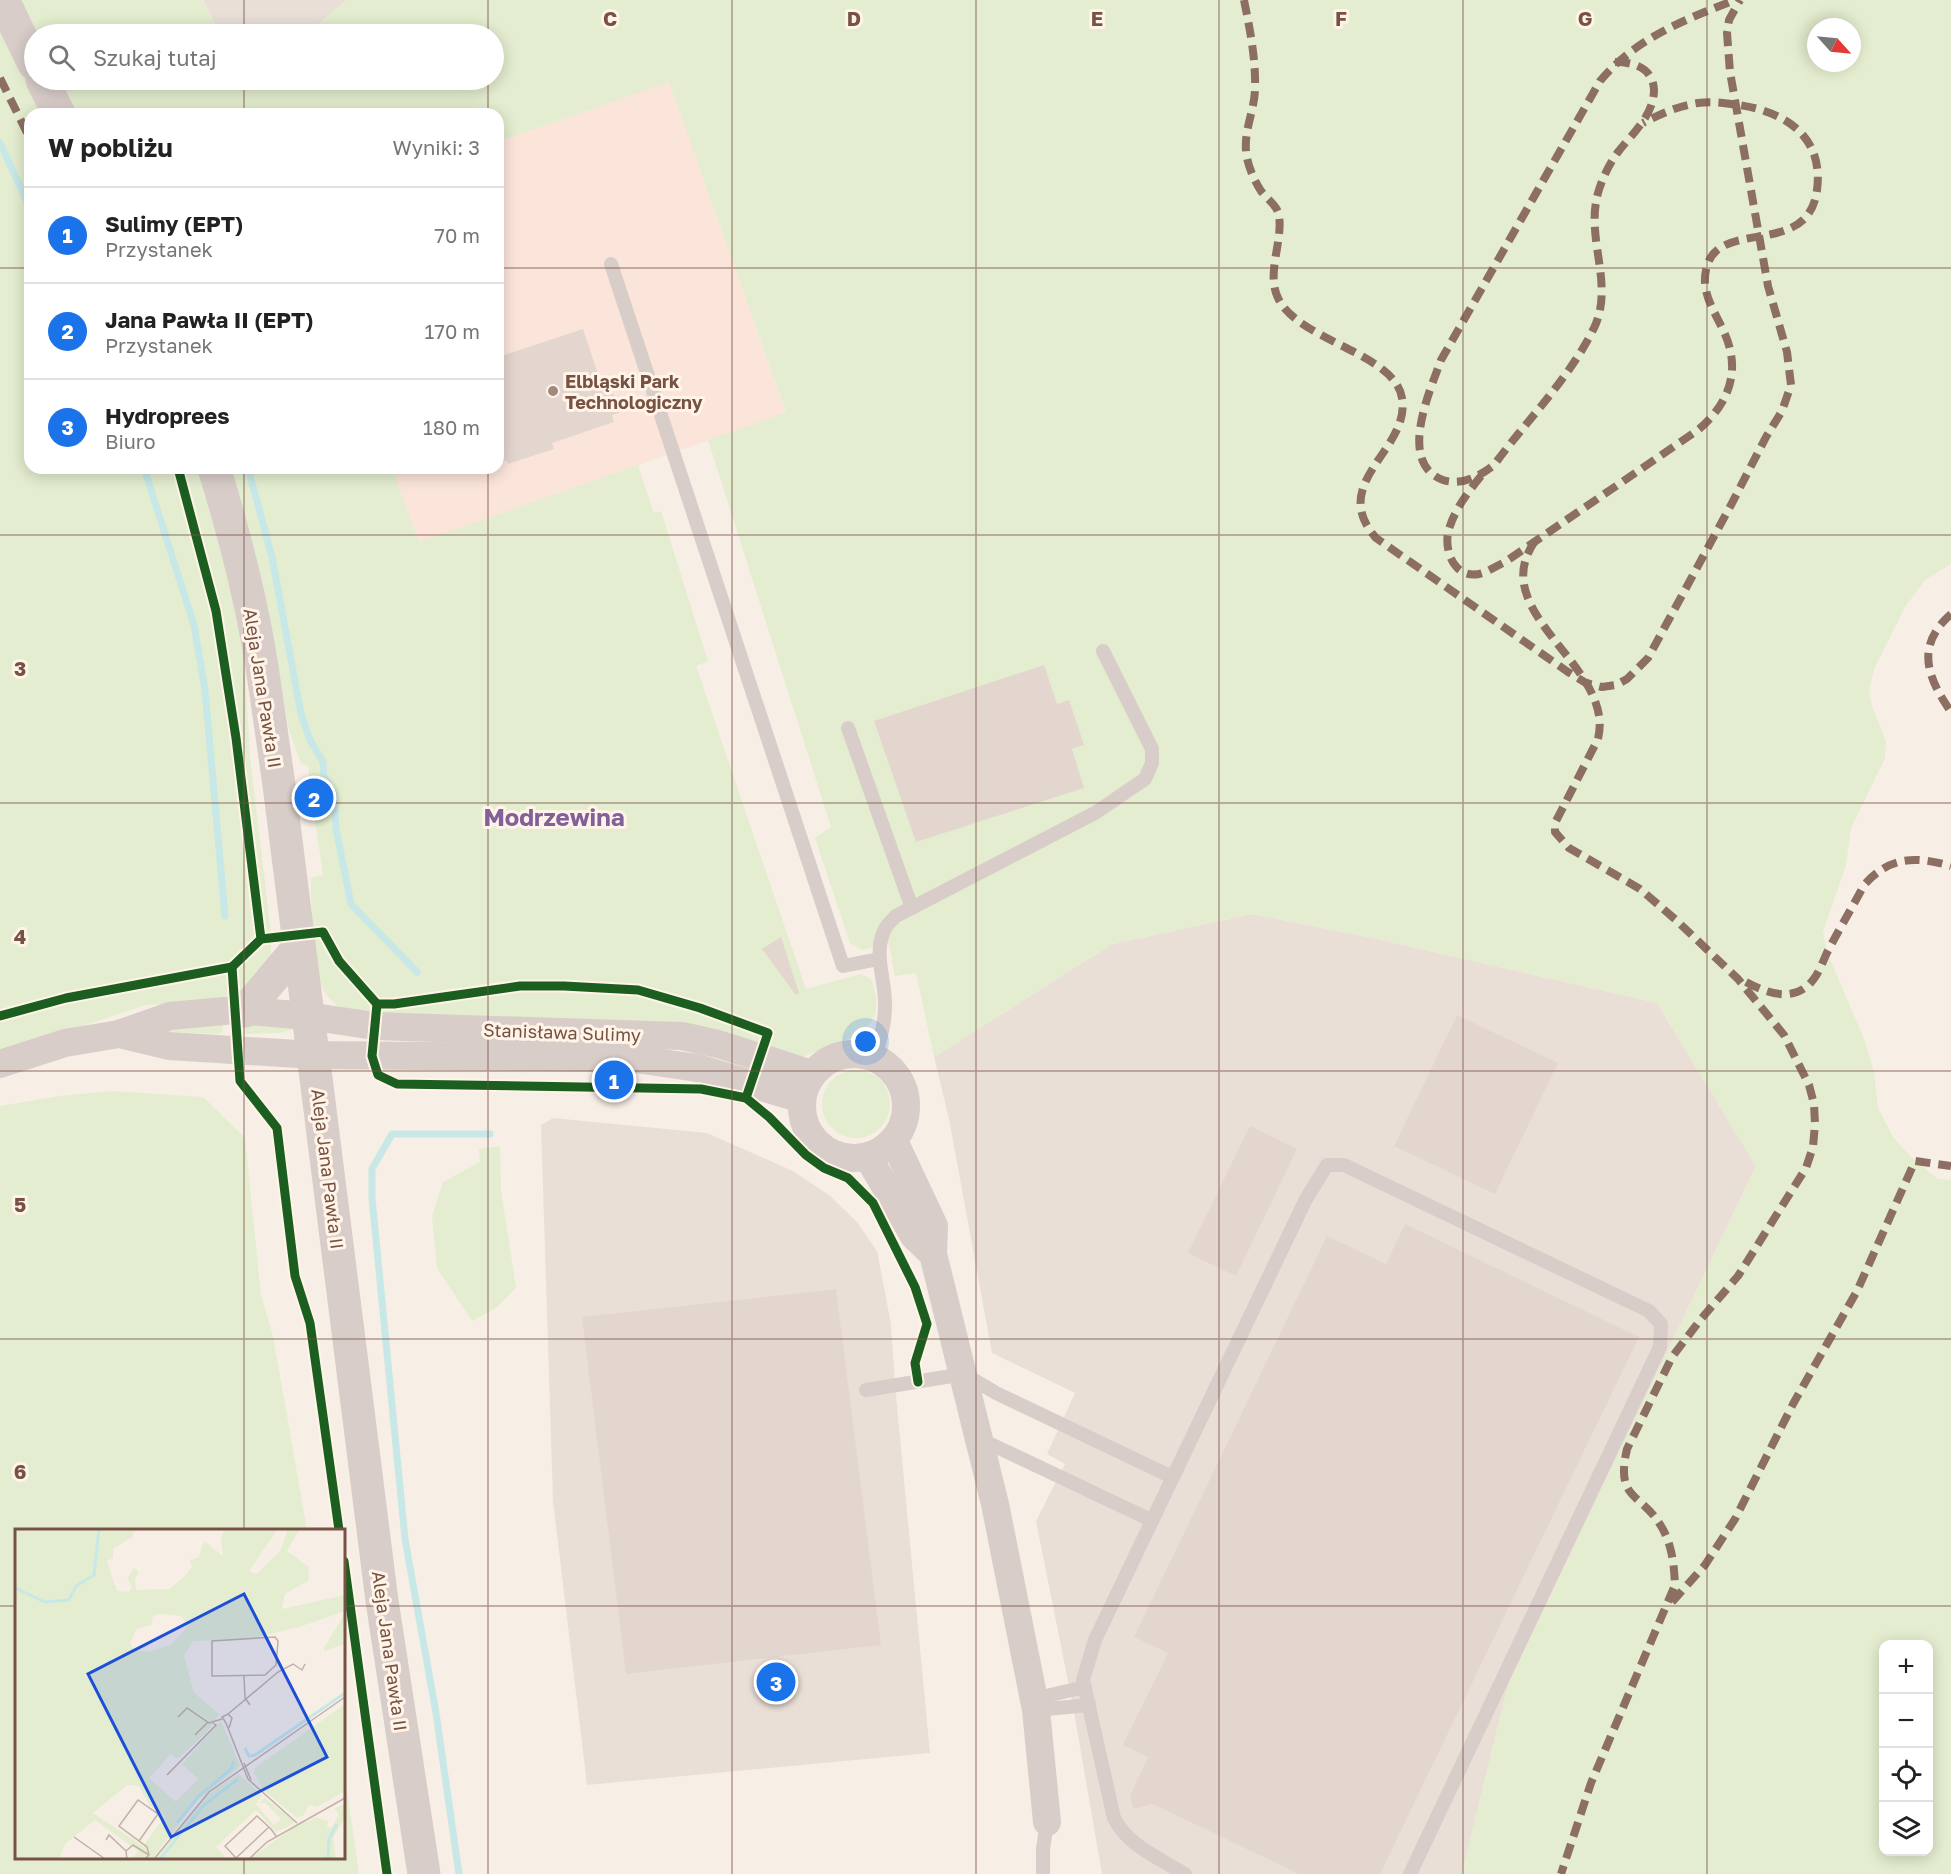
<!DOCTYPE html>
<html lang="pl">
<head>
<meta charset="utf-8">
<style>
	:root { --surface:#fff; --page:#f6f6f6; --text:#222; --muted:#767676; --line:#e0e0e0; --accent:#1a73e8 }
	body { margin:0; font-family:"Golos Text",sans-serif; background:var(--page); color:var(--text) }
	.controls { position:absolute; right:18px; bottom:18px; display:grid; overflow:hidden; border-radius:12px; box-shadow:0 3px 15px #0003 }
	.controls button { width:54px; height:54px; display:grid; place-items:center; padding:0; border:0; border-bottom:2px solid var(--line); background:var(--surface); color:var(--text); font:30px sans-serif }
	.compass { position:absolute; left:1807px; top:18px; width:54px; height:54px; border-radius:50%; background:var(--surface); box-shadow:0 3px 15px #0003; rotate:117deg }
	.you { position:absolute; left:866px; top:1042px; width:21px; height:21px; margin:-15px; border:4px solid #fff; border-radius:50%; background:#1a73e8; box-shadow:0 0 0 9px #1a73e833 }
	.badge { display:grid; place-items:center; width:39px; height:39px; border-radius:50%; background:var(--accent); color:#fff; font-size:20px; font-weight:700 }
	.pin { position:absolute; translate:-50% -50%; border:3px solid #fff; box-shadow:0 2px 6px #0006 }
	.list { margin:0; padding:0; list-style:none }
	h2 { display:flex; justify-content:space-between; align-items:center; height:78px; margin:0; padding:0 24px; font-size:26px }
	h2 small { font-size:20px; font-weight:400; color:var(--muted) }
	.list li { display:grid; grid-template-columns:39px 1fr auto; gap:18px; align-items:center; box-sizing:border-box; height:96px; padding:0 24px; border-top:2px solid var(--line) }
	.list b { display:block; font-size:22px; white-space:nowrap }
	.list p { margin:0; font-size:20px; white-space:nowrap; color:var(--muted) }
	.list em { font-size:20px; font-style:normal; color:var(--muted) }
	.icon { flex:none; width:33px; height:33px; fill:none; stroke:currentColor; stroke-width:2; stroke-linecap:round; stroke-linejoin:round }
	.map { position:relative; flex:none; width:1951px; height:1874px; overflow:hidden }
	.search { position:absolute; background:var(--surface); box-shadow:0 3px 15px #0003; left:24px; top:24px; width:480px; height:66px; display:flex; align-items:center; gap:15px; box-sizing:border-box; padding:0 21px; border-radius:33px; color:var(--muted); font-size:22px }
	.panel { position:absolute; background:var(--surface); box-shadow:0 3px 15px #0003; left:24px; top:108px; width:480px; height:366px; border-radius:18px }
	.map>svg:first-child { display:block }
</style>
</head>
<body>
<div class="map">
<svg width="1951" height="1874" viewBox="0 0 1951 1874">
	<rect width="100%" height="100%" fill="#f7efe6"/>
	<polygon fill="#fbe5db" points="669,81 786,413 418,543 392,468 498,468 498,142"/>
	<g fill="#eadfd7">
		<polygon points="203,0 347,0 307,34 220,34"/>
		<polygon points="1252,914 1368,937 1657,1003 1756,1166 1508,1685 1462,1874 1102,1874 1073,1706 1036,1521 1065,1464 1047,1454 1075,1393 992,1353 949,1119 934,1057 1112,944"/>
		<polygon points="553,1118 707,1133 793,1171 829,1195 857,1222 877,1251 891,1324 895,1385 930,1753 587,1785 553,1501 541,1125"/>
	</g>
	<g fill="#e4edcf" fill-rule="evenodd">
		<polygon points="20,0 203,0 220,34 37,34"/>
		<path d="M 347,0 L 1951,0 L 1951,564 L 1925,580 L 1905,607 L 1875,667 L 1869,690 L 1872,706 L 1886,741 L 1885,758 L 1851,828 L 1846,865 L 1823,932 L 1827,952 L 1865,1041 L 1874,1073 L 1878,1108 L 1893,1137 L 1911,1157 L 1938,1179 L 1951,1180 L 1951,1874 L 1462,1874 L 1508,1685 L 1756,1166 L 1657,1003 L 1368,937 L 1252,914 L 1112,944 L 934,1057 L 916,973 L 895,976 L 889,944 L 862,950 L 850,943 L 815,838 L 831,827 L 708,440 L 786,412 L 669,82 L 498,142 L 498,114 L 76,114 L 59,80 L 494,80 L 494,34 L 307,34 ZM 1816,27 L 1852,27 L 1852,63 L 1816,63 ZM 1884,1644 L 1928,1644 L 1928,1852 L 1884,1852 Z"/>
		<polygon points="0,23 45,114 30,114 30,468 201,468 214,511 244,649 250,757 271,932 271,954 265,969 246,990 204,1003 146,1005 0,1053"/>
		<path d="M 638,465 L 654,513 L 661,511 L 708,661 L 696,666 L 806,989 L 861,974 L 871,979 C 893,1034 844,1039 805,1056 L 347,1011 C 337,1006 328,999 323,989 C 312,964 311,906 311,878 L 323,875 L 313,807 L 318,806 L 317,792 L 311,792 L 308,765 L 301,764 L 289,730 L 273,642 L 230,468 L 392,468 L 419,542 Z"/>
		<polygon points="243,1019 292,1027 291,1030 279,1033 244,1034"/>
		<polygon points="223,1025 223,1030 220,1034 144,1031"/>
		<circle cx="856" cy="1104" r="34"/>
		<polygon points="113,1091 203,1097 245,1138 261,1295 273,1336 307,1530 16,1530 16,1858 344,1858 344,1769 359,1874 0,1874 0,1106 59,1096"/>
		<polygon points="500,1146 501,1190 516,1288 496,1308 472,1321 437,1268 432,1216 443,1182 480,1162 479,1149"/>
	</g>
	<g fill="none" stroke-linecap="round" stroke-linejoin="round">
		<g stroke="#c7e8e7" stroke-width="7">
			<polyline points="0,143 30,208"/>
			<polyline points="144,468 194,625 205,690 225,916"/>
			<polyline points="248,468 272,557 301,714 310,740 323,762 324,776 334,794 336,829 351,904 417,972"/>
			<polyline points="459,1874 436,1713 405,1539 372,1198 372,1169 392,1134 490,1134"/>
		</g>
	</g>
	<g fill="#e3d6ce">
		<polygon points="583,329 602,386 614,395 619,413 612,415 614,422 552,443 554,449 508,464 507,461 498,462 498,357"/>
		<polygon points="1044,665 1057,704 1069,700 1084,745 1072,749 1084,788 916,842 874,721"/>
		<polygon points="781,937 799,993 796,995 762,949"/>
		<polygon points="1457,1015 1558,1063 1495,1194 1394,1146"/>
		<polygon points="1250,1126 1297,1149 1236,1276 1188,1253"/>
		<polygon points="1405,1224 1639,1337 1380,1874 1299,1874 1153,1804 1133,1809 1130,1796 1148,1757 1123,1745 1168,1653 1134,1637 1327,1236 1386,1264"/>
		<polygon points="836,1289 881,1645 626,1674 582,1317"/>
	</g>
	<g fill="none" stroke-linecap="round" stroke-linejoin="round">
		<g stroke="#d8cdc8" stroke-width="14">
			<polyline points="611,264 843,966 879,959"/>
			<polyline points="848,728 912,908"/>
			<path d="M 875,1057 C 880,1040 885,1024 885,1006 C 886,981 873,955 884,931 C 886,925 892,920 896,916 L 1095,813 L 1145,779 L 1152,763 L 1152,749 L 1103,651"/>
			<polyline points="866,1390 964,1374 996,1393 1172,1477"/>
			<polyline points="980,1439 1151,1520"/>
			<polyline points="1033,1699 1085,1687"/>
			<polyline points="1036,1710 1089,1705"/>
			<polyline points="1043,1874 1043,1849 1047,1822"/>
			<path d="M 1185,1874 C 1159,1858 1128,1846 1114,1818 L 1083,1680 L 1095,1640 L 1306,1199 L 1327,1165 L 1344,1165 L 1649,1311 L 1661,1324 L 1660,1347 L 1410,1874"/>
		</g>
		<g stroke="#d8cdc8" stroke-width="28">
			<polyline points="119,1034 169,1046 313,1055 629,1058 697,1068 802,1099"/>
			<circle cx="854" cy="1106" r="52"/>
			<polyline points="0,1064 65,1043 119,1034 170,1016 235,1010 308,1016 374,1026 682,1036 718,1044 812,1074"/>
			<polyline points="894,1141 934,1226 933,1254 995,1504 1036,1710 1047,1822"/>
			<polyline points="868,1157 914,1236 933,1254"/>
		</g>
		<g stroke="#d8cdc8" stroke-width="33">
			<polyline points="3,0 34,64"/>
			<polyline points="42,80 59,114"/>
			<path d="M 214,468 C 232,526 247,583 258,643 C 266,690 272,737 279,785 L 382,1601 L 424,1874"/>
			<polyline points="245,1011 299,947"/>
		</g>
		<g stroke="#8d6e63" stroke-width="8" stroke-dasharray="15 8" stroke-linecap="butt">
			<path d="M 1244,0 C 1250,30 1256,59 1255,90 C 1254,113 1242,134 1247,158 C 1249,168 1255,182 1261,191 C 1267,199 1278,206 1279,216 C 1283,242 1266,273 1278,298 C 1298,341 1395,353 1402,398 C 1411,450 1327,482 1376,538 L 1568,672 L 1586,683 L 1602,687 L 1616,685 L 1627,679 L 1648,658 L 1731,505 L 1766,437 L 1782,411 L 1791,385 L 1787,352 L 1768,286 L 1730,72 L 1727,33 L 1729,20 L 1740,0"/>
			<path d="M 1615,62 C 1634,62 1653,68 1654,90 C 1654,115 1632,134 1618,152 C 1609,164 1602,179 1598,193 C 1585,239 1615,284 1594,328 C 1569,379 1527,420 1494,465 C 1480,476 1462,486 1443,480 C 1397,463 1430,391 1441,360 L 1600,81 C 1636,38 1684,20 1735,0"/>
			<polyline points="0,78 30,139"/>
			<path d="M 1481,476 C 1468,492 1455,509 1449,529 C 1443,548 1453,579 1479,574 C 1488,572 1496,566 1505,562 L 1698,430 C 1730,403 1742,369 1723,330 C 1714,310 1701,293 1706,270 C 1716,216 1808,260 1817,190 C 1824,137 1786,112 1739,105 C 1725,103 1711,101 1698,103 C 1678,106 1660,114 1643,123"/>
			<path d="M 1535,541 C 1484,614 1616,665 1598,739 L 1555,823 L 1555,832 L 1569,848 L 1640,889 L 1676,920 L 1738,979 L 1784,1035 L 1809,1085 L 1814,1104 L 1815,1124 L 1813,1147 L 1806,1168 L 1738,1276 L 1701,1319 L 1672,1357 L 1627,1449 C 1615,1501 1641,1492 1661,1526 C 1672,1544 1674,1564 1675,1585 L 1591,1783 L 1561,1874"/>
			<path d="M 1951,614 C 1915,646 1927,677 1951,712"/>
			<path d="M 1746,982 C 1768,994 1795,1003 1813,980 C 1821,970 1824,957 1830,947 C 1841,926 1853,906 1864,885 C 1890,856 1915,856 1951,866"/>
			<polyline points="1672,1602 1705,1565 1735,1519 1793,1404 1857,1291 1915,1161 1951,1166"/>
		</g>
		<defs>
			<g id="cycleway">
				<polyline points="261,939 323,932 339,961 377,1004 372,1056 378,1075 397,1084 701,1089 746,1098 769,1117 806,1155 824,1168 848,1178 873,1203 915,1287 927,1324 915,1363 918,1382"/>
				<polyline points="232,967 240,1081 277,1128 295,1276 310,1323 339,1530"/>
				<polyline points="377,1004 394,1004 520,986 564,986 638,990 700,1008 768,1033 746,1098"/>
				<polyline points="0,1016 66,998 232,967 261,939 236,738 216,611 178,468"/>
				<polyline points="344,1561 387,1874"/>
			</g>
		</defs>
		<use href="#cycleway" stroke="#fff4e7" stroke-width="13"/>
		<use href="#cycleway" stroke="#1b5e20" stroke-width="9"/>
	</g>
	<path fill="none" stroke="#765245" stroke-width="1.5" stroke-opacity="0.55" d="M 244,0 L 244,34M 488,0 L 488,34M 732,0 L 732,1874M 976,0 L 976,1874M 1219,0 L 1219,1874M 1463,0 L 1463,1874M 1707,0 L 1707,1874M 244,80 L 244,114M 488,80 L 488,114M 0,268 L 30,268M 498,268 L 1951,268M 244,468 L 244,1530M 488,468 L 488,1874M 0,535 L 1951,535M 0,803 L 1951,803M 0,1071 L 1951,1071M 0,1339 L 1951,1339M 0,1606 L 16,1606M 344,1606 L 1951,1606M 244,1858 L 244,1874"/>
	<circle fill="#a3897d" stroke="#fff4e7" stroke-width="2" cx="553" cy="391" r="6"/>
	<g text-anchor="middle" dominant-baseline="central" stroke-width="6" stroke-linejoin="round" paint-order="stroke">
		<g font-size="18" font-weight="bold" fill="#765245" stroke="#fff4e7" text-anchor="start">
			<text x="565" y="381">Elbląski Park<tspan x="565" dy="21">Technologiczny</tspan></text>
		</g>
		<g font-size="18" fill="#765245" stroke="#fff4e7">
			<text transform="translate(263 688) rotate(81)">Aleja Jana Pawła II</text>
			<text transform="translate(562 1032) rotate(2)">Stanisława Sulimy</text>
			<text transform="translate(328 1169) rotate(83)">Aleja Jana Pawła II</text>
			<text transform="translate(390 1651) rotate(82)">Aleja Jana Pawła II</text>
		</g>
		<g font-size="24" font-weight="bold" fill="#82609a" stroke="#fff4e7">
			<text x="554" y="816">Modrzewina</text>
		</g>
	</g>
	<g transform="translate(15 1529)">
		<rect width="330" height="330" fill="#f7efe6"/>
		<path d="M 0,0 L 121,0 L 117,8 L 98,20 L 98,29 L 92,32 L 102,62 L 114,63 L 117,58 L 112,50 L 119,39 L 124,43 L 120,49 L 121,61 L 154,60 L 168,49 L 177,38 L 175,31 L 184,28 L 189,12 L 208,27 L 206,9 L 210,0 L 263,0 L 234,42 L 241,45 L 265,22 L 273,0 L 285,0 L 272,22 L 294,38 L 293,52 L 270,65 L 267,80 L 330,66 L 330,82 L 281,99 L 232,110 L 178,112 L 169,127 L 179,164 L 204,185 L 191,204 L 162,230 L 156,225 L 134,249 L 161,273 L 183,250 L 167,235 L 206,192 L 225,237 L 182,272 L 137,330 L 117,330 L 123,322 L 80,291 L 50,315 L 44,330 L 0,330 ZM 145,85 L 166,87 L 172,96 L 170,101 L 156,116 L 132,123 L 120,121 L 115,114 L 122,100 L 136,96 L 138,87 ZM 112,256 L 124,257 L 134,276 L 150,287 L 128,317 L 78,284 ZM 330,84 L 330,115 L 309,122 L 309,119 ZM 330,175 L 330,262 L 302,278 L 294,276 L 288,287 L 281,288 L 248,261 L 239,244 L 240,239 ZM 224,245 L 247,266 L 241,275 L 259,296 L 266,290 L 250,274 L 244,274 L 250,269 L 279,292 L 278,295 L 261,303 L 241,281 L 201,318 L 212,330 L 140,330 L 193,265 ZM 330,275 L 330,288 L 318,309 L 321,330 L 235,330 L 288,291 L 293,293 L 301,288 L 313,292 L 312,298 L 317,298 L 324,285 L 320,279 Z" fill="#e4edcf" fill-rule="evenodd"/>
		<path fill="none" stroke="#c7e8e7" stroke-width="3" d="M 0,59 L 30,73 L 54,71 L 61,57 L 79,46 L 84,0M 230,219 L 234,227 L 240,226 L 330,164M 162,294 L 183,268 L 216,240 L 219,232M 145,330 L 189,276 L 223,250M 313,330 L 314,310 L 322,295"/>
		<path fill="none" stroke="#c3b0a6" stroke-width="1.5" d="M 260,108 L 263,112 L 261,136 L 250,146 L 197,147 L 197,112 ZM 229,147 L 230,169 L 235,176M 213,185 L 263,143 L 278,135 L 287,141 L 290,135M 163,188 L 172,179 L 194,194 L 207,190M 211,194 L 233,250 L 282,294M 211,194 L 207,188 L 213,185 L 217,189 L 214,199M 180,206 L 193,193M 229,234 L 236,251M 152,246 L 201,196 L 198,194M 254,298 L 221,329 L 210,317 L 242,287 L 256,300 L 261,307M 59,308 L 90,330M 91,311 L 94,306 L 111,322M 124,312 L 143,285 L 123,271 L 104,297 L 132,318 L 134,326M 112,330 L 111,322 L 118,316 L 134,326 L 130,330M 139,330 L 194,263 L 330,168M 234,330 L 252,313 L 330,269"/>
		<path fill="#1d4ed8" fill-opacity="0.15" stroke="#1d4ed8" stroke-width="3" d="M 229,65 L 312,228 L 156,308 L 73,145 Z"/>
		<rect width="330" height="330" fill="none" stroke="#765245" stroke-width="3"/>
	</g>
	<g font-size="20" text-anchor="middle" font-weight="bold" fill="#765245" stroke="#fff4e7" stroke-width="6" stroke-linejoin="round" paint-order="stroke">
		<text x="610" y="26">C</text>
		<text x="854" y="26">D</text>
		<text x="1097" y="26">E</text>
		<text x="1341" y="26">F</text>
		<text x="1585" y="26">G</text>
		<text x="20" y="676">3</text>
		<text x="20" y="944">4</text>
		<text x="20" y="1212">5</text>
		<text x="20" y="1479">6</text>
	</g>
</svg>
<div class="controls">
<button>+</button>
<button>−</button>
<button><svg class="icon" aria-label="locate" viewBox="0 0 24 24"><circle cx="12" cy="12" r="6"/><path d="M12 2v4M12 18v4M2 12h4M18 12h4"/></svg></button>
<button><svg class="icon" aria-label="layers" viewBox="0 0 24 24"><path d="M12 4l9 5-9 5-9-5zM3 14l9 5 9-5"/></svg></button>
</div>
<svg class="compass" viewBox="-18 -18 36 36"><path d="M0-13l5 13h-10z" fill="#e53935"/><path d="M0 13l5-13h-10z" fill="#767676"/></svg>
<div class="you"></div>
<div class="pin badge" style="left:614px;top:1080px">1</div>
<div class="pin badge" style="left:314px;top:798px">2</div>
<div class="pin badge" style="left:776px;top:1682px">3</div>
<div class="search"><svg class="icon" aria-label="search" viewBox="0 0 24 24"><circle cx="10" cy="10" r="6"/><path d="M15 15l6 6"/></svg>Szukaj tutaj</div>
<section class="panel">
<h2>W pobliżu<small>Wyniki: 3</small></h2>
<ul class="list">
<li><span class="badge">1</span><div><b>Sulimy (EPT)</b><p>Przystanek</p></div><em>70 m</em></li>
<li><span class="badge">2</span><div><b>Jana Pawła II (EPT)</b><p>Przystanek</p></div><em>170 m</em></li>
<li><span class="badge">3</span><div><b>Hydroprees</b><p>Biuro</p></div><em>180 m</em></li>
</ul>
</section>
</div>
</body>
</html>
